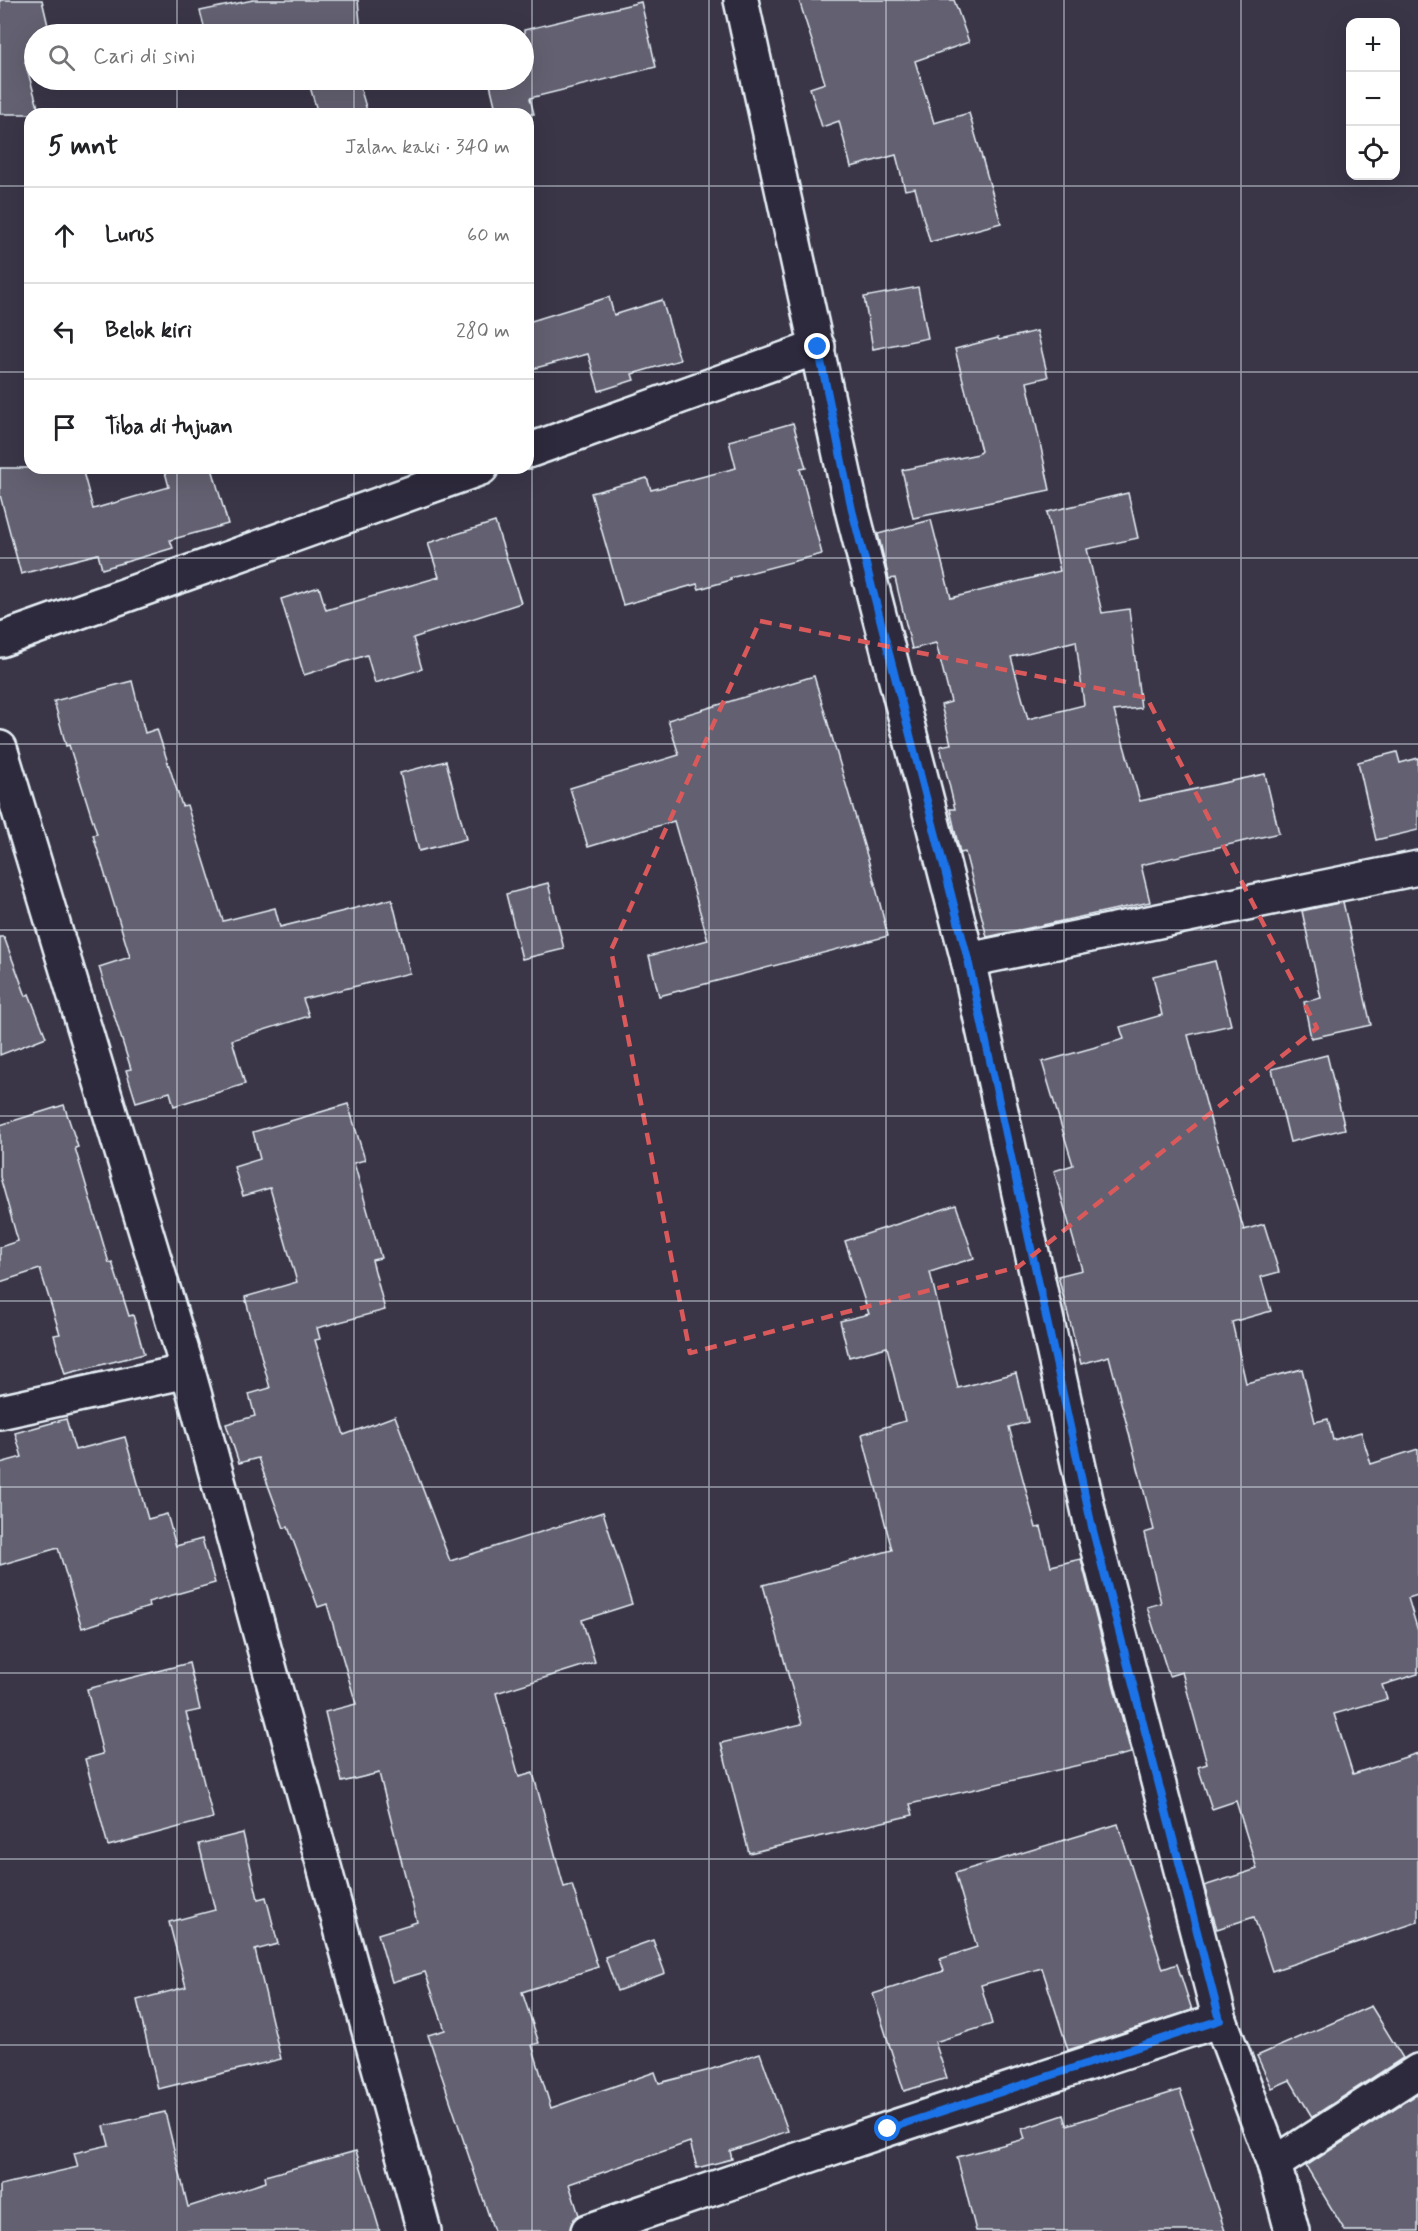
<!DOCTYPE html>
<html lang="id">
<head>
<meta charset="utf-8">
<style>
	:root { --surface:#fff; --page:#f2f2f2; --text:#202124; --muted:#757577; --line:#e0e0e0 }
	body { margin:0; font-family:Mynerve,sans-serif; background:var(--page); color:var(--text) }
	.controls { position:absolute; right:18px; top:18px; display:grid; overflow:hidden; border-radius:12px; box-shadow:0 6px 24px #0002 }
	.controls button { width:54px; height:54px; display:grid; place-items:center; padding:0; border:0; border-bottom:2px solid var(--line); background:var(--surface); color:var(--text); font:30px sans-serif }
	.stop { position:absolute; width:18px; height:18px; margin:-14px; border:4px solid #1a73e8; border-radius:50%; background:#fff }
	.stop.end { background:#1a73e8; border-color:#fff; box-shadow:0 2px 6px #0008 }
	.list { margin:0; padding:0; list-style:none }
	h2 { display:flex; justify-content:space-between; align-items:center; height:78px; margin:0; padding:0 24px; font-size:26px }
	h2 small { font-size:20px; font-weight:400; color:var(--muted) }
	.list li { display:grid; grid-template-columns:39px 1fr auto; gap:18px; align-items:center; box-sizing:border-box; height:96px; padding:0 24px; border-top:2px solid var(--line) }
	.list b { display:block; font-size:22px; white-space:nowrap }
	.list em { font-size:20px; font-style:normal; color:var(--muted) }
	.icon { flex:none; width:33px; height:33px; fill:none; stroke:currentColor; stroke-width:2; stroke-linecap:round; stroke-linejoin:round }
	.map { position:relative; flex:none; width:1418px; height:2231px; overflow:hidden }
	.search { position:absolute; background:var(--surface); box-shadow:0 6px 24px #0002; left:24px; top:24px; width:510px; height:66px; display:flex; align-items:center; gap:15px; box-sizing:border-box; padding:0 21px; border-radius:33px; color:var(--muted); font-size:22px }
	.panel { position:absolute; background:var(--surface); box-shadow:0 6px 24px #0002; left:24px; top:108px; width:510px; height:366px; border-radius:18px }
	.map>svg:first-child { display:block }
</style>
</head>
<body>
<div class="map">
<svg width="1418" height="2231" viewBox="0 0 1418 2231">
	<rect width="100%" height="100%" fill="#3a3648"/>
	<filter id="ink" filterUnits="userSpaceOnUse"><feTurbulence type="fractalNoise" baseFrequency=".0167" numOctaves="2"/><feDisplacementMap in="SourceGraphic" scale="12" xChannelSelector="R" yChannelSelector="G"/><feConvolveMatrix kernelMatrix="1 2 1 2 8 2 1 2 1" color-interpolation-filters="sRGB"/></filter>
	<g filter="url(#ink)">
		<g fill="#636171" stroke="#e8f1f8" stroke-width="1.5" fill-rule="evenodd">
			<polygon points="0,0 42,0 50,34 34,34 34,60 25,62 40,114 0,114"/>
			<polygon points="253,0 358,0 361,34 206,34 200,11"/>
			<polygon points="799,0 954,0 969,42 915,61 934,123 969,113 1001,223 930,242 915,188 905,190 896,155 851,167 839,121 822,127 810,88 825,83"/>
			<polygon points="641,2 656,67 530,98 534,114 497,114 489,80 524,80 524,30"/>
			<polygon points="216,80 244,80 217,85"/>
			<polygon points="308,80 358,80 368,114 318,114"/>
			<polygon points="918,287 928,338 873,349 864,297"/>
			<polygon points="609,297 614,315 662,300 680,360 632,374 634,380 599,391 588,354 528,370 528,322"/>
			<polygon points="1037,331 1048,377 1027,382 1050,490 913,518 902,470 978,454 981,451 955,349 998,338 999,340"/>
			<polygon points="793,423 806,468 800,469 822,554 730,578 731,580 699,589 697,584 623,605 591,493 647,478 651,490 736,468 729,441"/>
			<polygon points="0,468 82,468 93,509 169,487 164,468 212,468 228,524 170,540 173,548 102,569 98,554 21,574 0,495"/>
			<path d="M 1128,493 L 1138,538 L 1087,549 L 1102,613 L 1129,609 L 1141,708 L 1114,711 L 1140,801 L 1265,774 L 1279,833 L 1141,865 L 1150,902 L 987,937 L 965,852 L 960,853 L 950,809 L 955,809 L 940,746 L 951,744 L 941,705 L 951,702 L 936,643 L 912,649 L 895,578 L 889,579 L 878,534 L 931,520 L 951,598 L 1060,571 L 1047,512 ZM 1076,641 L 1084,705 L 1028,719 L 1011,657 Z"/>
			<polygon points="495,522 521,603 413,638 422,669 375,683 367,655 304,675 281,599 319,587 326,610 439,577 428,543"/>
			<polygon points="814,676 873,876 888,936 659,996 649,956 708,940 674,821 588,847 570,788 679,755 668,720"/>
			<polygon points="132,681 145,733 157,729 182,806 187,805 223,921 275,908 280,927 392,899 410,973 303,999 309,1016 232,1040 245,1084 174,1106 170,1092 136,1102 126,1070 131,1069 99,967 130,957 93,835 97,834 69,745 66,746 54,701"/>
			<polygon points="1397,752 1400,763 1418,758 1418,830 1376,840 1358,762"/>
			<polygon points="446,761 466,839 419,851 400,773"/>
			<polygon points="548,883 564,949 522,959 506,894"/>
			<polygon points="1343,902 1371,1025 1311,1038 1304,1002 1321,998 1302,911"/>
			<polygon points="0,937 4,937 26,996 29,994 46,1037 0,1055"/>
			<polygon points="1215,961 1231,1025 1188,1035 1212,1126 1244,1230 1264,1224 1279,1272 1261,1277 1271,1311 1232,1322 1246,1383 1302,1369 1315,1422 1328,1419 1333,1440 1361,1432 1371,1464 1418,1449 1418,1595 1408,1598 1418,1631 1418,1674 1382,1685 1387,1699 1334,1714 1353,1774 1418,1753 1418,1922 1272,1971 1254,1917 1217,1929 1204,1886 1257,1869 1236,1801 1212,1809 1198,1767 1207,1764 1182,1672 1169,1676 1147,1607 1161,1603 1144,1533 1154,1530 1109,1356 1081,1364 1058,1276 1082,1270 1054,1171 1073,1165 1042,1062 1124,1039 1120,1027 1162,1015 1153,976"/>
			<polygon points="1327,1055 1345,1129 1290,1142 1272,1069"/>
			<polygon points="348,1104 365,1160 354,1163 381,1258 372,1260 385,1310 317,1328 320,1339 315,1340 344,1435 395,1416 450,1561 603,1512 632,1604 582,1620 595,1662 496,1693 519,1777 533,1773 564,1887 572,1885 598,1967 522,1992 539,2043 532,2045 551,2108 655,2072 659,2083 706,2071 760,2053 788,2131 730,2151 732,2159 697,2168 690,2142 569,2184 579,2215 574,2219 570,2231 494,2231 428,2035 445,2030 425,1972 392,1982 378,1934 417,1922 379,1773 342,1782 325,1712 356,1704 327,1604 318,1607 288,1527 284,1528 258,1458 239,1463 226,1424 255,1416 249,1394 270,1388 245,1297 297,1282 270,1188 243,1196 234,1167 260,1159 253,1132"/>
			<polygon points="64,1105 78,1147 75,1148 109,1263 112,1262 129,1316 133,1315 144,1354 65,1374 54,1335 60,1334 40,1269 0,1282 0,1247 18,1241 0,1177 0,1125"/>
			<polygon points="956,1205 974,1258 930,1272 958,1388 1016,1373 1028,1422 1009,1427 1036,1528 1041,1527 1051,1566 1081,1559 1131,1753 910,1804 913,1815 749,1853 721,1743 802,1724 763,1585 892,1550 862,1434 905,1421 887,1347 849,1357 840,1321 869,1314 845,1241"/>
			<polygon points="66,1419 75,1450 125,1437 148,1519 167,1514 176,1546 202,1539 215,1583 148,1602 149,1607 82,1628 58,1548 0,1565 0,1463 22,1457 15,1433"/>
			<polygon points="189,1663 200,1710 186,1713 213,1818 108,1846 85,1759 103,1754 87,1689"/>
			<polygon points="1118,1824 1163,1969 1177,1964 1192,2010 1068,2050 1042,1968 981,1985 992,2024 935,2042 947,2078 904,2091 873,1994 944,1971 940,1959 977,1947 955,1873"/>
			<polygon points="243,1833 258,1899 266,1897 278,1944 255,1950 281,2059 158,2089 137,2000 186,1987 169,1922 215,1910 199,1844"/>
			<polygon points="653,1940 665,1973 617,1991 605,1957"/>
			<polygon points="1371,2006 1403,2058 1312,2117 1290,2080 1272,2088 1257,2056"/>
			<polygon points="1180,2090 1193,2128 1191,2128 1225,2231 976,2231 957,2157 1025,2139 1022,2129 1064,2115 1067,2125"/>
			<polygon points="1418,2093 1418,2231 1345,2231 1306,2166"/>
			<polygon points="165,2112 188,2207 266,2182 265,2176 356,2151 380,2231 0,2231 0,2185 78,2167 74,2153 109,2145 104,2126"/>
		</g>
		<g fill="none" stroke-linecap="round" stroke-linejoin="round">
			<defs>
				<g id="street">
					<polyline points="528,451 818,347"/>
					<polyline points="0,640 481,468"/>
					<polyline points="0,748 188,1371 424,2231"/>
					<polyline points="968,960 1418,868"/>
					<polyline points="0,1412 188,1371"/>
					<polyline points="1274,2164 1418,2071"/>
					<polyline points="588,2231 888,2129 1220,2020"/>
				</g>
				<polyline id="secondary" points="741,0 852,510 968,960 1092,1527 1220,2020 1274,2164 1292,2231"/>
			</defs>
			<use href="#street" stroke="#e8f1f8" stroke-width="38"/>
			<use href="#secondary" stroke="#e8f1f8" stroke-width="38"/>
			<use href="#street" stroke="#2f2a3d" stroke-width="33"/>
			<use href="#secondary" stroke="#2f2a3d" stroke-width="33"/>
		</g>
	</g>
	<g fill="none" stroke-linecap="round" stroke-linejoin="round" filter="url(#ink)">
		<polyline stroke="#1a73e8" stroke-width="8" points="818,347 852,510 968,960 1092,1527 1220,2020 888,2129"/>
	</g>
	<path fill="none" stroke="#da5a5c" stroke-width="4.5" stroke-dasharray="12 8" stroke-linejoin="round" d="M 760,621 L 1147,698 L 1317,1028 L 1018,1267 L 690,1353 L 611,950 Z"/>
	<path fill="none" stroke="#e8f1f8" stroke-width="1.5" stroke-opacity="0.55" d="M 177,0 L 177,34M 354,0 L 354,34M 532,0 L 532,2231M 709,0 L 709,2231M 886,0 L 886,2231M 1064,0 L 1064,2231M 1241,0 L 1241,2231M 177,80 L 177,114M 354,80 L 354,114M 0,186 L 30,186M 528,186 L 1418,186M 0,372 L 30,372M 528,372 L 1418,372M 177,468 L 177,2231M 354,468 L 354,2231M 0,558 L 1418,558M 0,744 L 1418,744M 0,930 L 1418,930M 0,1116 L 1418,1116M 0,1301 L 1418,1301M 0,1487 L 1418,1487M 0,1673 L 1418,1673M 0,1859 L 1418,1859M 0,2045 L 1418,2045"/>
</svg>
<div class="controls">
<button>+</button>
<button>−</button>
<button><svg class="icon" aria-label="locate" viewBox="0 0 24 24"><circle cx="12" cy="12" r="6"/><path d="M12 2v4M12 18v4M2 12h4M18 12h4"/></svg></button>
</div>
<div class="stop" style="left:888px;top:2129px"></div>
<div class="stop end" style="left:818px;top:347px"></div>
<div class="search"><svg class="icon" aria-label="search" viewBox="0 0 24 24"><circle cx="10" cy="10" r="6"/><path d="M15 15l6 6"/></svg>Cari di sini</div>
<section class="panel">
<h2>5 mnt<small>Jalan kaki · 340 m</small></h2>
<ul class="list">
<li><svg class="icon" aria-label="ahead" viewBox="0 0 24 24"><path d="M12 20V5M6 11l6-6 6 6"/></svg><div><b>Lurus</b></div><em>60 m</em></li>
<li><svg class="icon" aria-label="left" viewBox="0 0 24 24"><path d="M17 20v-9H6M10 6l-5 5 5 5"/></svg><div><b>Belok kiri</b></div><em>280 m</em></li>
<li><svg class="icon" aria-label="arrive" viewBox="0 0 24 24"><path d="M6 21V4h12l-3 4 3 4H6"/></svg><div><b>Tiba di tujuan</b></div></li>
</ul>
</section>
</div>
</body>
</html>
